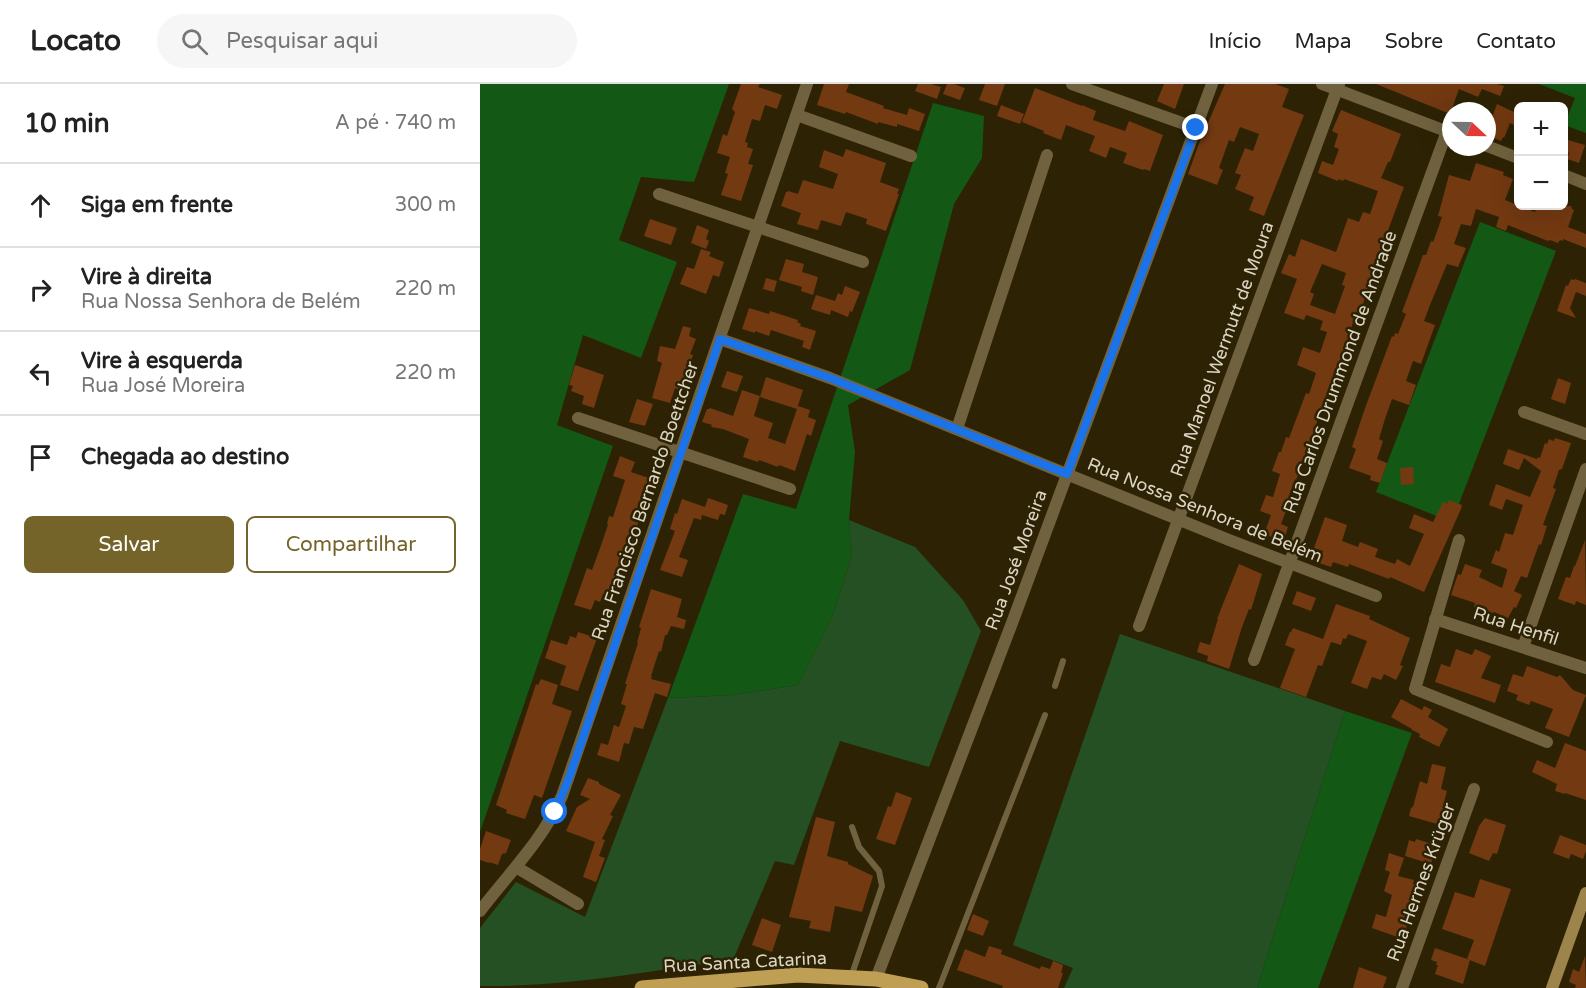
<!DOCTYPE html>
<html lang="pt">
<head>
<meta charset="utf-8">
<style>
	:root { --surface:#fff; --page:#f6f6f6; --text:#222; --muted:#767676; --line:#e0e0e0; --accent:#74642a }
	body { margin:0; font-family:"Varela Round",sans-serif; background:var(--page); color:var(--text) }
	.controls { position:absolute; right:18px; top:18px; display:grid; overflow:hidden; border-radius:9px; box-shadow:0 6px 24px #0002 }
	.controls button { width:54px; height:54px; display:grid; place-items:center; padding:0; border:0; border-bottom:2px solid var(--line); background:var(--surface); color:var(--text); font:30px sans-serif }
	.compass { position:absolute; left:962px; top:18px; width:54px; height:54px; border-radius:50%; background:var(--surface); box-shadow:0 6px 24px #0002; rotate:112deg }
	.stop { position:absolute; width:18px; height:18px; margin:-14px; border:4px solid #1a73e8; border-radius:50%; background:#fff }
	.stop.end { background:#1a73e8; border-color:#fff; box-shadow:0 2px 6px #0008 }
	.list { margin:0; padding:0; list-style:none }
	h2 { display:flex; justify-content:space-between; align-items:center; height:78px; margin:0; padding:0 24px; font-size:26px }
	h2 small { font-size:20px; font-weight:400; color:var(--muted) }
	.list li { display:grid; grid-template-columns:39px 1fr auto; gap:18px; align-items:center; box-sizing:border-box; height:84px; padding:0 24px; border-top:2px solid var(--line) }
	.list b { display:block; font-size:22px; white-space:nowrap }
	.list p { margin:0; font-size:20px; white-space:nowrap; color:var(--muted) }
	.list em { font-size:20px; font-style:normal; color:var(--muted) }
	.actions { display:flex; gap:12px; padding:18px 24px }
	.actions a { flex:1; padding:14px 0; border:2px solid var(--accent); border-radius:9px; text-align:center; font-size:21px; color:var(--accent) }
	.actions .main { background:var(--accent); color:#fff }
	.icon { flex:none; width:33px; height:33px; fill:none; stroke:currentColor; stroke-width:2; stroke-linecap:round; stroke-linejoin:round }
	.map { position:relative; flex:none; width:1106px; height:904px; overflow:hidden }
	header { display:flex; align-items:center; gap:36px; box-sizing:border-box; height:84px; padding:0 30px; background:var(--surface); border-bottom:2px solid var(--line) }
	header strong { font-size:28px }
	nav { display:flex; gap:33px; margin-inline-start:auto; font-size:21px }
	.search { width:420px; height:54px; background:var(--page); display:flex; align-items:center; gap:15px; box-sizing:border-box; padding:0 21px; border-radius:33px; color:var(--muted); font-size:22px }
	main { display:flex }
	aside { flex:1; background:var(--surface) }
	.map>svg:first-child { display:block }
</style>
</head>
<body>
<header>
<strong>Locato</strong>
<div class="search"><svg class="icon" aria-label="search" viewBox="0 0 24 24"><circle cx="10" cy="10" r="6"/><path d="M15 15l6 6"/></svg>Pesquisar aqui</div>
<nav><a>Início</a><a>Mapa</a><a>Sobre</a><a>Contato</a></nav>
</header>
<main>
<aside>
<h2>10 min<small>A pé · 740 m</small></h2>
<ul class="list">
<li><svg class="icon" aria-label="ahead" viewBox="0 0 24 24"><path d="M12 20V5M6 11l6-6 6 6"/></svg><div><b>Siga em frente</b></div><em>300 m</em></li>
<li><svg class="icon" aria-label="right" viewBox="0 0 24 24"><path d="M7 20v-9h11M14 6l5 5-5 5"/></svg><div><b>Vire à direita</b><p>Rua Nossa Senhora de Belém</p></div><em>220 m</em></li>
<li><svg class="icon" aria-label="left" viewBox="0 0 24 24"><path d="M17 20v-9H6M10 6l-5 5 5 5"/></svg><div><b>Vire à esquerda</b><p>Rua José Moreira</p></div><em>220 m</em></li>
<li><svg class="icon" aria-label="arrive" viewBox="0 0 24 24"><path d="M6 21V4h12l-3 4 3 4H6"/></svg><div><b>Chegada ao destino</b></div></li>
</ul>
<div class="actions"><a class="main">Salvar</a><a>Compartilhar</a></div>
</aside>
<div class="map">
<svg width="1106" height="904" viewBox="0 0 1106 904">
	<rect width="100%" height="100%" fill="#2d2304"/>
	<g fill="#255024">
		<path d="M 369,436 L 435,463 L 483,516 L 501,547 L 449,683 L 360,657 L 314,781 L 295,777 L 253,876 C 170,887 85,903 0,902 L 0,844 L 36,798 L 105,833 L 188,614 L 253,611 L 318,601 L 353,531 L 372,470 Z"/>
		<polygon points="640,550 865,627 777,904 584,904 593,884 533,861"/>
	</g>
	<g fill="#135915">
		<polygon points="0,0 249,0 214,98 161,93 139,156 197,178 161,274 103,251 77,341 133,362 0,748"/>
		<polygon points="1059,0 1106,0 1106,49 1084,41 1095,14"/>
		<polygon points="453,19 504,32 502,74 474,120 430,286 368,321 375,368 369,436 372,470 353,531 318,601 253,611 188,614 263,410 316,425"/>
		<polygon points="1000,138 1076,167 972,438 896,408"/>
		<polygon points="865,627 932,649 838,904 777,904"/>
	</g>
	<g fill="#733911" fill-rule="evenodd">
		<polygon points="261,0 280,0 278,3 302,11 297,25 285,21 280,37 272,35 265,58 268,59 267,63 273,65 268,80 273,81 261,117 241,111 248,90 245,89 250,73 237,69 243,50 247,52 255,28 252,25"/>
		<polygon points="344,0 369,0 366,8 404,22 403,24 427,31 429,24 445,30 439,47 417,40 417,43 398,38 398,40 366,28 365,30 337,21"/>
		<polygon points="438,0 451,0 461,3 457,15 435,7"/>
		<polygon points="467,0 474,0 485,4 480,16 463,10"/>
		<polygon points="505,0 525,0 517,22 499,16"/>
		<polygon points="684,0 704,0 695,25 677,17"/>
		<polygon points="745,0 795,0 809,5 802,23 824,31 784,132 769,126 774,113 755,105 761,91 755,89 765,64 773,67 779,50 760,43 754,58 749,56 739,84 743,86 737,101 708,90 720,57"/>
		<polygon points="896,0 1017,0 1024,2 1020,12 1002,5 998,13 979,5 970,30"/>
		<polygon points="555,4 602,22 602,21 616,27 613,36 645,47 649,37 683,51 670,87 664,85 663,86 643,79 647,69 630,63 626,74 609,67 615,52 586,41 581,56 563,49 564,47 542,38"/>
		<polygon points="1017,20 1038,30 1034,41 1030,39 1024,54 1023,53 1021,57 1007,51 1007,29 1013,31"/>
		<polygon points="521,21 544,30 540,40 517,32"/>
		<path d="M 861,26 L 921,50 L 910,78 L 908,78 L 901,94 L 924,103 L 896,179 L 882,223 L 884,224 L 880,236 L 874,235 L 867,257 L 868,258 L 852,294 L 824,376 L 816,396 L 815,395 L 808,415 L 810,416 L 801,440 L 808,443 L 803,458 L 787,451 L 788,446 L 786,445 L 791,431 L 780,427 L 786,411 L 793,413 L 800,390 L 792,387 L 799,368 L 801,368 L 806,353 L 809,354 L 826,309 L 829,310 L 836,289 L 817,281 L 823,263 L 840,269 L 847,248 L 840,246 L 843,237 L 826,231 L 824,236 L 804,229 L 817,195 L 801,189 L 809,170 L 815,173 L 821,155 L 856,168 L 868,134 L 879,138 L 883,128 L 890,130 L 898,107 L 864,95 L 863,97 L 858,95 L 858,97 L 838,89 L 842,77 L 853,81 L 859,65 L 854,63 L 858,50 L 852,47 ZM 842,180 L 866,189 L 862,201 L 865,202 L 855,230 L 830,221 L 834,210 L 830,208 Z"/>
		<polygon points="1083,56 1088,57 1088,56 1105,61 1099,79 1087,75 1089,69 1083,67"/>
		<polygon points="366,65 406,79 400,98 419,105 417,110 419,110 406,147 386,140 387,135 366,128 361,142 341,136 338,146 317,140 321,129 301,122 306,108 307,108 308,107 318,110 323,96 353,105 358,90 339,83 344,66 363,73"/>
		<polygon points="996,79 1024,88 1023,91 1033,95 1025,116 1055,128 1057,122 1091,122 1092,125 1094,126 1088,143 1106,150 1106,164 1083,155 1083,157 1080,156 1078,159 1070,156 1068,157 1028,141 1026,147 1016,143 1019,133 996,125 991,142 981,140 974,160 986,164 978,183 967,180 950,221 944,237 955,241 941,280 933,277 926,297 936,301 929,321 912,315 905,335 899,355 903,357 897,375 907,379 900,399 890,396 891,392 869,384 876,365 872,363 884,327 912,252 914,253 915,249 918,250 926,230 922,228 943,171 946,171 951,157 953,158 955,153 962,133 958,132 969,91 990,97"/>
		<polygon points="170,135 197,144 191,161 164,152"/>
		<polygon points="217,141 229,146 226,155 229,157 226,165 211,159"/>
		<polygon points="221,165 231,168 229,172 244,178 239,193 233,191 226,210 200,200 207,183 214,185"/>
		<polygon points="306,175 324,180 322,188 338,193 333,211 321,207 322,203 299,196"/>
		<polygon points="286,194 297,197 294,208 283,205"/>
		<polygon points="1091,195 1094,196 1095,195 1106,199 1106,212 1096,208 1090,224 1096,234 1077,227 1086,201 1088,202"/>
		<polygon points="365,202 380,208 372,228 370,227 368,233 351,226 350,231 331,225 336,211 355,217 358,209 362,211"/>
		<polygon points="269,224 289,230 290,227 318,236 317,238 321,240 320,242 336,247 330,266 322,263 324,257 291,246 289,252 275,247 275,249 262,245"/>
		<polygon points="203,242 211,244 209,252 216,255 210,270 213,271 204,297 202,297 199,306 195,304 190,319 172,314 182,279 177,277 180,262 195,265"/>
		<polygon points="95,281 124,291 114,324 102,320 104,312 91,307 93,302 89,301"/>
		<polygon points="247,287 263,292 257,308 241,303"/>
		<polygon points="286,293 323,306 317,325 280,313"/>
		<polygon points="1078,294 1091,299 1085,320 1071,315"/>
		<polygon points="262,306 280,312 274,332 293,339 288,354 305,360 318,322 330,326 328,333 336,336 331,352 327,350 315,387 299,381 298,383 279,376 278,378 263,373 269,355 243,345 231,343 232,341 222,338 227,325 229,325 230,324 253,332"/>
		<polygon points="157,315 173,320 165,342 149,338"/>
		<polygon points="1075,354 1091,359 1082,385 1079,386 1073,404 1076,405 1063,441 1067,442 1061,461 1059,460 1047,494 1041,492 1034,507 1042,511 1036,524 1034,523 1028,534 1014,528 1013,529 994,523 995,519 971,511 978,490 981,491 985,480 1002,486 999,493 1022,504 1027,487 1027,485 1011,479 1016,466 1019,468 1025,449 1033,451 1043,421 1026,415 1022,426 1009,421 1016,400 1050,413 1061,387 1044,374 1039,386 1023,380 1028,365 1057,375 1058,373 1060,374 1065,359 1067,360 1069,355 1074,357"/>
		<polygon points="140,372 155,378 151,388 169,394 153,435 159,437 152,457 153,457 140,494 138,494 132,513 123,510 120,518 115,516 111,526 94,521 107,484 112,486 119,467 128,441 127,440 129,432 133,433 145,396 133,392"/>
		<polygon points="933,383 934,400 921,401 920,384"/>
		<polygon points="228,414 248,421 245,431 240,430 238,436 222,431 221,436 214,434 199,473 208,476 202,493 180,486 195,447 190,445 195,429 197,430 202,415 225,423"/>
		<polygon points="969,416 982,421 981,425 944,508 910,493 909,495 869,480 868,483 853,478 851,483 839,479 843,467 834,464 845,433 867,441 862,457 878,463 880,458 898,465 895,473 915,480 917,475 930,482 944,450 929,444 934,430 953,438 963,418 967,420"/>
		<polygon points="1105,456 1106,521 1096,517 1095,521 1078,515 1086,493 1090,494 1094,482 1095,482"/>
		<polygon points="759,480 782,490 771,526 769,525 762,543 749,585 727,577 728,572 717,568 720,558 730,561 738,535 737,535"/>
		<polygon points="171,505 202,515 197,533 206,536 204,545 191,542 187,551 185,551 181,568 179,567 171,592 172,592 171,595 191,600 187,613 175,609 163,645 154,643 149,660 144,659 139,678 117,671 121,659 128,661 134,641 139,643 146,622 141,620 147,600 145,600 158,559 157,559 161,544 159,543"/>
		<polygon points="817,507 836,514 831,527 812,520"/>
		<polygon points="856,520 890,532 889,535 930,554 920,581 923,582 916,596 904,590 901,596 892,593 887,605 871,599 887,557 868,550 866,555 863,554 861,561 851,558 842,582 838,581 826,613 800,604 815,565 805,561 810,548 811,548 813,544 843,555"/>
		<polygon points="98,548 117,554 98,607 80,601 86,582 65,574 71,556 87,561 90,552 96,554"/>
		<polygon points="976,565 992,571 995,565 1011,572 1001,594 1021,601 1015,619 955,598 961,580 970,583"/>
		<polygon points="1047,582 1077,593 1080,591 1093,606 1106,611 1089,653 1065,644 1073,625 1051,617 1049,621 1036,616 1038,611 1027,607 1033,590 1043,593"/>
		<polygon points="61,595 78,601 72,620 92,627 62,714 54,711 45,735 26,729 27,726 16,721 56,600 58,601"/>
		<polygon points="921,615 942,626 944,622 952,626 948,633 968,645 959,663 939,653 940,650 932,646 932,645 911,633"/>
		<polygon points="1085,659 1106,667 1106,716 1085,709 1085,710 1075,707 1077,700 1052,688 1057,676 1075,684"/>
		<polygon points="952,680 966,683 961,705 967,707 963,722 966,723 964,731 967,732 964,742 929,732 931,724 933,723 940,697 947,700"/>
		<polygon points="108,694 119,698 119,700 141,711 130,731 133,732 122,755 125,756 119,772 125,774 116,798 103,793 115,758 86,747 97,723 110,715 100,711"/>
		<polygon points="416,708 432,714 415,761 396,755 408,722 411,723"/>
		<polygon points="336,733 355,738 347,772 368,778 368,780 393,792 382,828 355,822 350,848 329,844 331,837 309,833"/>
		<polygon points="1005,734 1026,741 1017,770 1013,769 1009,777 989,769 999,742"/>
		<polygon points="6,747 31,756 26,769 22,770 18,781 9,778 9,779 0,776 0,765"/>
		<polygon points="1080,751 1106,761 1106,767 1103,775 1091,770 1089,775 1073,769"/>
		<polygon points="936,755 956,761 951,780 925,772 929,756 935,758"/>
		<polygon points="909,769 924,774 918,792 934,796 933,800 935,801 933,805 935,806 932,816 935,817 930,837 928,837 923,855 892,844 896,830 906,833 912,811 904,807 910,788 905,786"/>
		<polygon points="1000,795 1031,805 1005,882 987,875 994,856 962,845 975,808 994,814"/>
		<polygon points="493,830 509,837 503,852 487,846"/>
		<polygon points="282,834 301,841 292,868 272,861"/>
		<polygon points="509,862 522,866 521,870 560,885 561,882 570,885 573,877 583,881 581,889 583,889 578,904 522,904 523,902 477,886 485,865 505,873"/>
		<polygon points="955,864 990,876 983,900 955,890 958,881 956,881 957,878 951,876"/>
		<polygon points="1105,872 1106,904 1095,904 1096,901 1089,898 1093,885 1099,888"/>
		<polygon points="879,883 907,893 903,904 873,904"/>
	</g>
	<g fill="none" stroke-linecap="round" stroke-linejoin="round">
		<g stroke="#71623f" stroke-width="6">
			<polyline points="575,602 583,577"/>
			<polyline points="371,893 402,802 399,787 379,763 372,743"/>
			<polyline points="459,904 565,631"/>
		</g>
		<g stroke="#71623f" stroke-width="12">
			<polyline points="592,0 716,44"/>
			<polyline points="842,0 971,49"/>
			<polyline points="317,31 431,72"/>
			<polyline points="1007,62 1038,74"/>
			<polyline points="1084,91 1106,100"/>
			<polyline points="179,110 383,178"/>
			<polyline points="240,255 350,294 749,456 896,512"/>
			<polyline points="1044,328 1106,350"/>
			<polyline points="98,334 310,405"/>
			<polyline points="477,345 567,71"/>
			<polyline points="979,456 935,605 1067,658"/>
			<polyline points="955,535 1106,584"/>
			<polyline points="659,542 859,0"/>
			<polyline points="1043,563 1106,385"/>
			<polyline points="774,576 967,47"/>
			<polyline points="36,783 98,820"/>
			<path d="M 0,827 C 29,789 63,756 82,712 L 327,0"/>
			<polyline points="396,895 532,539 732,0"/>
			<polyline points="922,904 994,705"/>
		</g>
		<polyline stroke="#9d844b" stroke-width="12" points="1072,904 1106,809"/>
		<polyline stroke="#bf9f53" stroke-width="15" points="162,904 318,891 396,895 441,904"/>
	</g>
	<g fill="none" stroke-linecap="round" stroke-linejoin="round">
		<polyline stroke="#1a73e8" stroke-width="8" points="75,728 89,694 240,255 350,294 587,390 716,44"/>
	</g>
	<g text-anchor="middle" dominant-baseline="central" stroke-width="5" stroke-linejoin="round" paint-order="stroke">
		<g font-size="18" fill="#dbd5c4" stroke="#2d2304">
			<text transform="translate(742 265) rotate(-70)">Rua Manoel Wermutt de Moura</text>
			<text transform="translate(860 288) rotate(-70)">Rua Carlos Drummond de Andrade</text>
			<text transform="translate(165 417) rotate(-71)">Rua Francisco Bernardo Boettcher</text>
			<text transform="translate(725 426) rotate(22)">Rua Nossa Senhora de Belém</text>
			<text transform="translate(536 476) rotate(-70)">Rua José Moreira</text>
			<text transform="translate(1036 542) rotate(18)">Rua Henfil</text>
			<text transform="translate(941 798) rotate(-70)">Rua Hermes Krüger</text>
			<text transform="translate(265 878) rotate(-3)">Rua Santa Catarina</text>
		</g>
	</g>
</svg>
<div class="controls">
<button>+</button>
<button>−</button>
</div>
<svg class="compass" viewBox="-18 -18 36 36"><path d="M0-13l5 13h-10z" fill="#e53935"/><path d="M0 13l5-13h-10z" fill="#767676"/></svg>
<div class="stop" style="left:75px;top:728px"></div>
<div class="stop end" style="left:716px;top:44px"></div>
</div>
</main>
</body>
</html>
